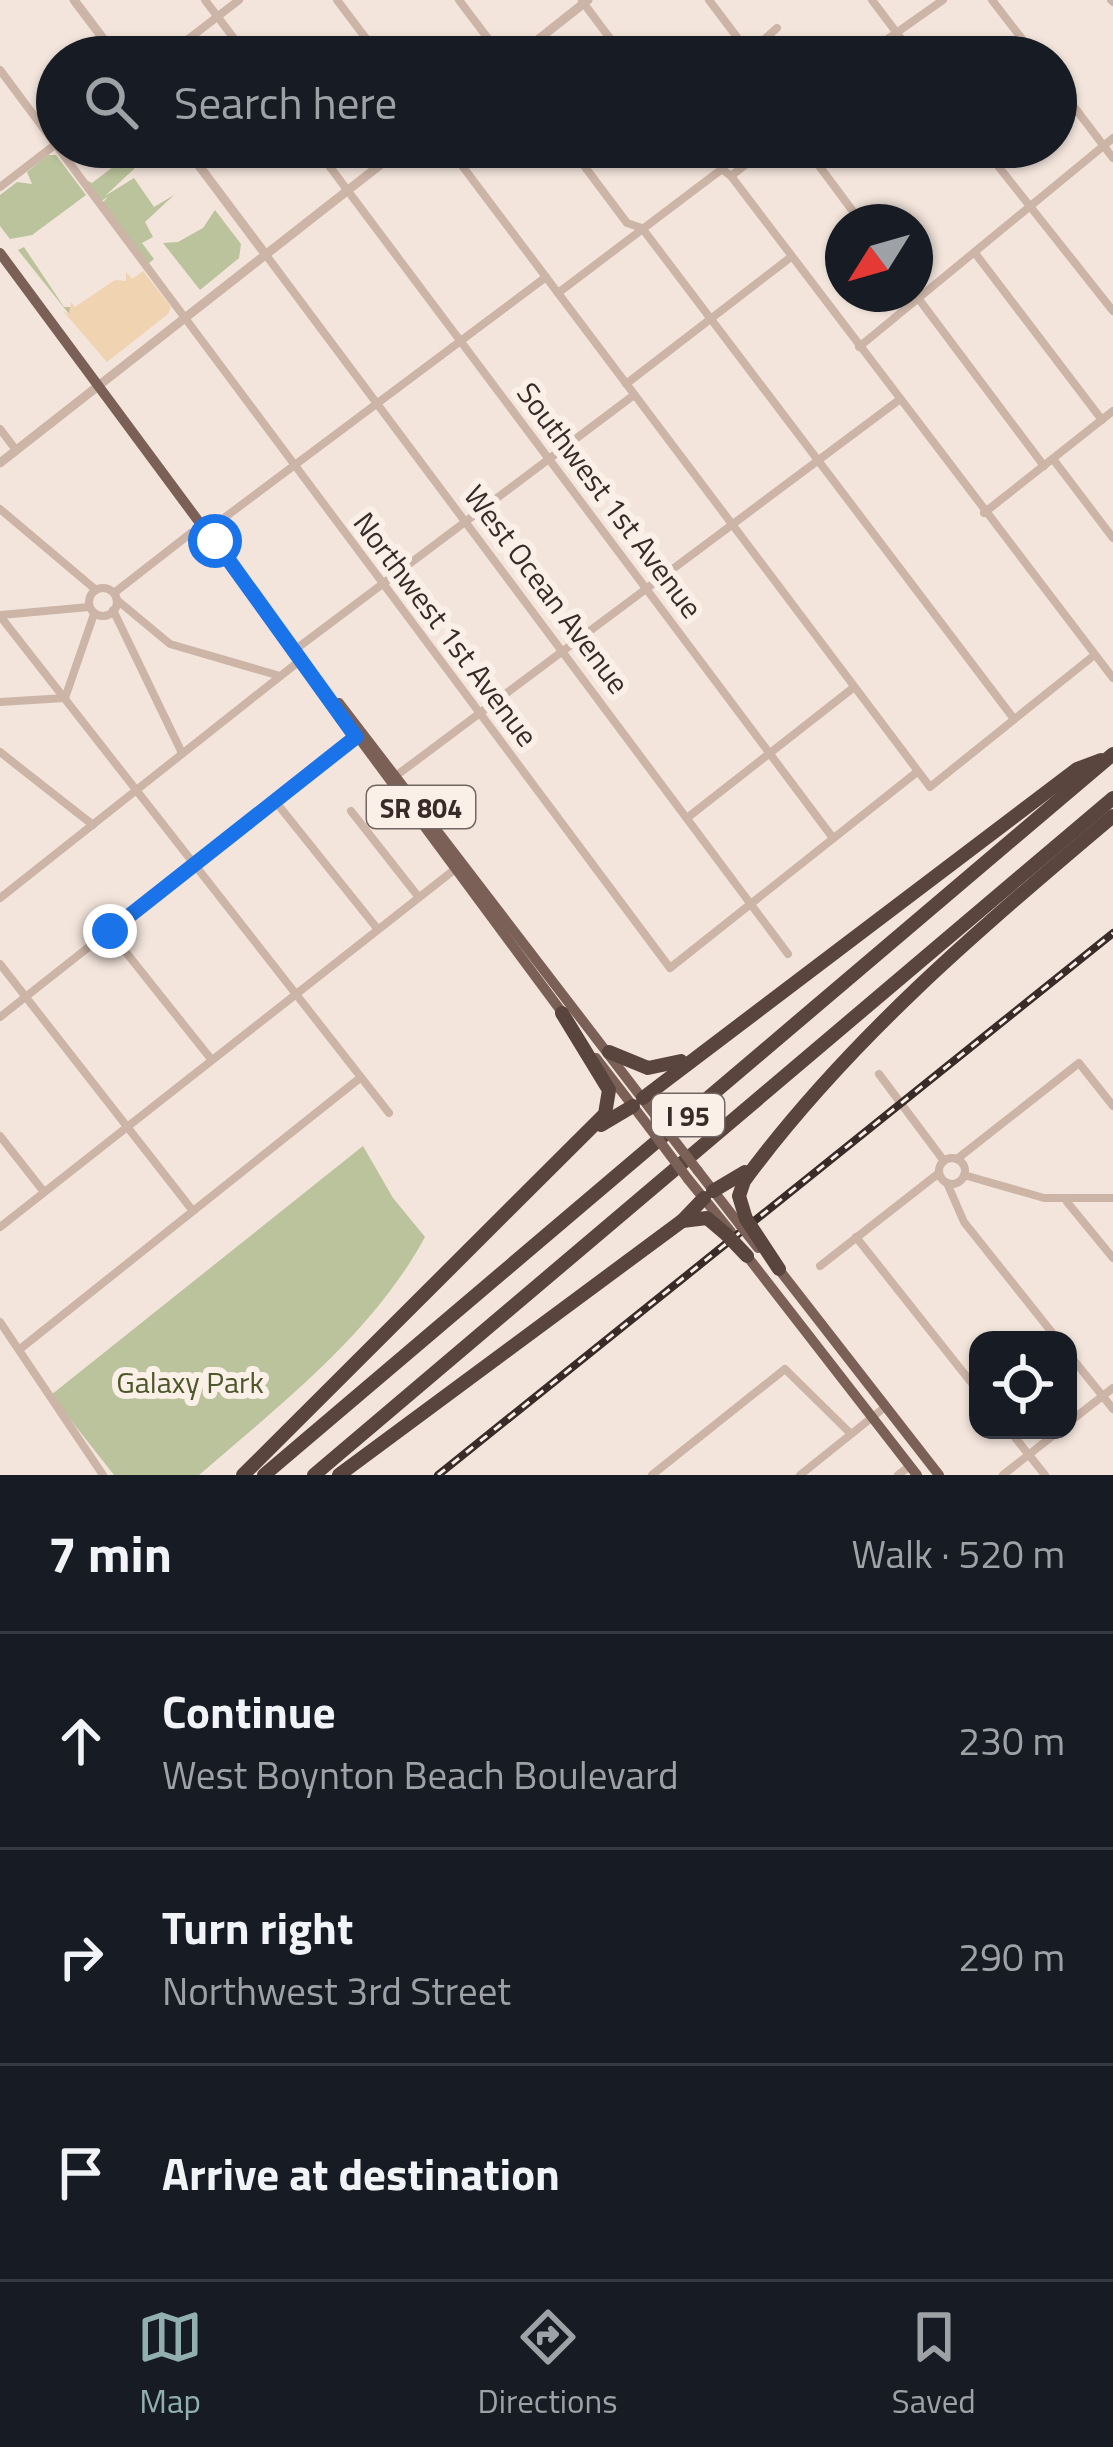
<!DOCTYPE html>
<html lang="en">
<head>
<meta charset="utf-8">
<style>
	:root { --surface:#171b24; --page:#20242c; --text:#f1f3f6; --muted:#9ea1a6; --line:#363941; --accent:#91afaf }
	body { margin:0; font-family:"Titillium Web",sans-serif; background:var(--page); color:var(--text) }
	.controls { position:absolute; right:36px; bottom:36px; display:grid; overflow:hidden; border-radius:24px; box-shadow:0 3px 9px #0004 }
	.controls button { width:108px; height:108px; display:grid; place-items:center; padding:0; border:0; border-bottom:3px solid var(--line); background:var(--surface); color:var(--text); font:60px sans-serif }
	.compass { position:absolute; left:825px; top:204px; width:108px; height:108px; border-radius:50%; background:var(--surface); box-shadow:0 3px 9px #0004; rotate:233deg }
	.stop { position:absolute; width:36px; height:36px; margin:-27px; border:9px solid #1a73e8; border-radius:50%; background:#fff }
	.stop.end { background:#1a73e8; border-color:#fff; box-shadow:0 3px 12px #0008 }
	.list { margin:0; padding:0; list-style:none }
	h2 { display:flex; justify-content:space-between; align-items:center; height:156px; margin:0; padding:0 48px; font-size:51px }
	h2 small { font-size:39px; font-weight:400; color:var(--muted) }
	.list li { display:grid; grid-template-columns:78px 1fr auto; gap:36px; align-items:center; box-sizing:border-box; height:216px; padding:0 48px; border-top:3px solid var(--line) }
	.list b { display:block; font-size:45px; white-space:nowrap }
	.list p { margin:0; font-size:39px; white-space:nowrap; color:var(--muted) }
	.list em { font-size:39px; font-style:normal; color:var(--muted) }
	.icon { flex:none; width:66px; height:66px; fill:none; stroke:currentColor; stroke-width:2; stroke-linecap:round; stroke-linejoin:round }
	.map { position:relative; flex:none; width:1113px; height:1475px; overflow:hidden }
	.search { position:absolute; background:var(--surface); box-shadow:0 3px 9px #0004; left:36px; right:36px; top:36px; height:132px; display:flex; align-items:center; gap:30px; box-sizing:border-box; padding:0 42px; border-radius:66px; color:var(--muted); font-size:45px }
	.sheet { height:804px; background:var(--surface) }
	nav { display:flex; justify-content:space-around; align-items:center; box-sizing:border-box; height:168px; border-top:3px solid var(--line); background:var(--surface); font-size:33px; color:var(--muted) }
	nav a { display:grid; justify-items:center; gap:6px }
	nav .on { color:var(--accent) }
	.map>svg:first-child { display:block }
</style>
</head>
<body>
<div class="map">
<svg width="1113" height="1475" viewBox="0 0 1113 1475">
	<rect width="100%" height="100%" fill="#f3e5dc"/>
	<g fill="#bac39b">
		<polygon points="199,147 246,147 230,166 219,160 213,165"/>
		<polygon points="48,155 56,155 86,195 32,235 10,239 0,226 0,195 17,182 32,184 27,172"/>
		<polygon points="126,157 135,168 105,196 134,178 154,207 174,195 145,222 153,237 142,243 154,259 148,264 102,203 108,197 101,201 86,180 92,183"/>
		<polygon points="215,210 241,244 239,258 200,290 163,243 178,242 203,228"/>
		<polygon points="24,247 64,307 70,307 72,317 106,355 163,316 105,359 18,250"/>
		<path d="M 363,1146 L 393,1198 L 425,1237 C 373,1333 281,1404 199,1475 L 114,1475 L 51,1395 Z"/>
	</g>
	<polygon fill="#f0d3b1" points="143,271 171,307 168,314 107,362 63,311 69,314 71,302 75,307 115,280 126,281 126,272 132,279"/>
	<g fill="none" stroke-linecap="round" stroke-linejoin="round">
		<g stroke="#ccb4a7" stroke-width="8">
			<polyline points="205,0 248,57"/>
			<polyline points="337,0 380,57"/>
			<polyline points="459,0 502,57"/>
			<polyline points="709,0 746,49"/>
			<polyline points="872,0 915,57"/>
			<polyline points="992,0 1036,57"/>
			<polyline points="1111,0 1113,2"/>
			<polyline points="582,1 624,57"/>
			<polyline points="165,57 239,0"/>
			<polyline points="724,57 759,44 777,28"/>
			<polyline points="862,57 943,0"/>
			<polyline points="0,70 670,968 917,772"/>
			<polyline points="1056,83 1113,158"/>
			<polyline points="315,147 833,838"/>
			<polyline points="448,147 930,787 1092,657"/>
			<polyline points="570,147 627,223 642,228 1014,719"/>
			<polyline points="805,147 861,222"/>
			<polyline points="983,147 1113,311"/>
			<polyline points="624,150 629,147"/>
			<polyline points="731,176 1113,678"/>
			<polyline points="0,187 56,144"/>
			<polyline points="975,253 1102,420"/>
			<polyline points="266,255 788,954"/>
			<polyline points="558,293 722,169 731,176 768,147"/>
			<polyline points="915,294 1044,466"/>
			<polyline points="859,347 1113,138"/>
			<polyline points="626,384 791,257"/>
			<polyline points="0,429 16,450"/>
			<polyline points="1053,459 1113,538"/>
			<polyline points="0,509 96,590"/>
			<polyline points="984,513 1113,411"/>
			<circle cx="103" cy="602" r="14"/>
			<polyline points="114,593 191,533 220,521 546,277"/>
			<polyline points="117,600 170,644 280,676"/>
			<polyline points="113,610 182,753"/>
			<polyline points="1,615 89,607"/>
			<polyline points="0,616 389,1113"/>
			<polyline points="296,649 634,395"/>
			<polyline points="0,702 65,698 94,614"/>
			<polyline points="0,752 93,825"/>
			<polyline points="397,775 899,400"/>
			<polyline points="275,801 376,927"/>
			<polyline points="351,811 417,895"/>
			<polyline points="687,818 853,688"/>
			<polyline points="0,898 302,659"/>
			<polyline points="109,931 211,1059"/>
			<polyline points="0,964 193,1211"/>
			<polyline points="0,1017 355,737"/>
			<polyline points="879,1074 944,1161"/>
			<polyline points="0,1136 44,1192"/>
			<circle cx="952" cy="1171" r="13"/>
			<polyline points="957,1159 1079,1063 1113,1106"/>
			<polyline points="964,1175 1044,1198 1113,1198"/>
			<polyline points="947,1183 964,1222 1058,1340"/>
			<polyline points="1067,1202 1113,1258"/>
			<polyline points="0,1227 454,870"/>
			<polyline points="856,1237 978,1391"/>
			<polyline points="820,1266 939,1173"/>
			<polyline points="0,1322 103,1475"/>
			<polyline points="20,1349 360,1078"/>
			<polyline points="1068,1353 1113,1409"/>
			<polyline points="1068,1423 1113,1388"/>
			<polyline points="1009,1430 1045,1475"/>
			<polyline points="652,1475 785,1369 851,1434"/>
			<polyline points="800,1475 885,1407"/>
			<polyline points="898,1475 910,1466"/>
			<polyline points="1003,1475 1060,1430"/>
		</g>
		<g stroke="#ccb4a7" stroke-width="9">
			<polyline points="74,0 117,57"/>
			<polyline points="516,57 588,0"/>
			<polyline points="185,147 266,255"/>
			<polyline points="0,463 403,147"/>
		</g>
		<g stroke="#7b6058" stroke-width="10">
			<polyline points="0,253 567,1019"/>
			<polyline points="339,703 658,1119"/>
			<polyline points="596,1058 649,1127"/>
			<polyline points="698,1171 740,1225"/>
			<polyline points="688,1179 731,1232"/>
			<polyline points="747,1256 917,1475"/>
			<polyline points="777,1267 939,1475"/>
		</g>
		<g stroke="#59443e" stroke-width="14">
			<polyline points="609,1052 648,1068 681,1061"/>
			<polyline points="643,1098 1077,769 1101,760"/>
			<polyline points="601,1125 633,1106"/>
			<polyline points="713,1191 745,1172"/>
			<path d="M 746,1219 L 739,1196 L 744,1181 C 846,1042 982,926 1113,816"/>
			<polyline points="682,1221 707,1218 727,1235"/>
			<polyline points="243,1475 605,1114 609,1090 562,1013"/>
			<polyline points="264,1475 1113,754"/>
			<polyline points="314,1475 1113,798"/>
			<polyline points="339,1475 682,1221 704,1198"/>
		</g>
		<defs>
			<polyline id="rail" points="438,1475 1113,933"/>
		</defs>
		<use href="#rail" stroke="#382b28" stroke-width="8"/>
		<use href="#rail" stroke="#faf0e8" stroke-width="3" stroke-dasharray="9" stroke-linecap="butt"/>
		<g stroke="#7b6058" stroke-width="10">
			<polyline points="658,1119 698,1171"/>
			<polyline points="649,1127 688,1179"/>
			<polyline points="740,1225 758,1248"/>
		</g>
		<g stroke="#59443e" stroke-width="14">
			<polyline points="746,1219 779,1269"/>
			<polyline points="727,1235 747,1256"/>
		</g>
	</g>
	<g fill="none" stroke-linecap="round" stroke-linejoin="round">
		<polyline stroke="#1a73e8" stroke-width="15" points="110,931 356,737 215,541"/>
	</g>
	<g text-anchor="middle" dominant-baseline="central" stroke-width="12" stroke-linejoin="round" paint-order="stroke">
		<g fill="#faf0e8" stroke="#726662" stroke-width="3">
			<rect x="367" y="786" width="108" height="42" rx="9"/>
			<rect x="652" y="1094" width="72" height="42" rx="9"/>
		</g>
		<g font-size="27" font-weight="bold" fill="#382b28">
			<text x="421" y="807">SR 804</text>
			<text x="688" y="1115">I 95</text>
		</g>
		<g font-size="30" fill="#382b28" stroke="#faf0e8">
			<text transform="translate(610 500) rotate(53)">Southwest 1st Avenue</text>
			<text transform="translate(547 589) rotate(53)">West Ocean Avenue</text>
			<text transform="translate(446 629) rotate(53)">Northwest 1st Avenue</text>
		</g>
		<g font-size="30" fill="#4c572a" stroke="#faf0e8">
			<text x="190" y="1382">Galaxy Park</text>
		</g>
	</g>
</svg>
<div class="controls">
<button><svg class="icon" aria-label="locate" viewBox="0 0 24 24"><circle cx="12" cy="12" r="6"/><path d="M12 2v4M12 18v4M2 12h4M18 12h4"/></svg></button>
</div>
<svg class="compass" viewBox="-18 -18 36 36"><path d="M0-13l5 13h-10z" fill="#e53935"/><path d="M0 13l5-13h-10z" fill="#9ea1a6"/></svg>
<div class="stop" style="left:215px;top:541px"></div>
<div class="stop end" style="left:110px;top:931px"></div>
<div class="search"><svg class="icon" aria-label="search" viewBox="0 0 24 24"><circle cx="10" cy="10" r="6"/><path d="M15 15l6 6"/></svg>Search here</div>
</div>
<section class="sheet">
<h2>7 min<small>Walk · 520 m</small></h2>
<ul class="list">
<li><svg class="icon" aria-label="ahead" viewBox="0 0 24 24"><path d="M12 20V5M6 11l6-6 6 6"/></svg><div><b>Continue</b><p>West Boynton Beach Boulevard</p></div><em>230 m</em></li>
<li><svg class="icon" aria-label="right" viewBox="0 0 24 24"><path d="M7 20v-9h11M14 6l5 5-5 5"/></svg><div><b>Turn right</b><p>Northwest 3rd Street</p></div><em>290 m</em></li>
<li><svg class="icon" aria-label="arrive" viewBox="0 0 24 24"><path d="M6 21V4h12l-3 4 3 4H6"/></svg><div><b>Arrive at destination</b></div></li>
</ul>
</section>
<nav>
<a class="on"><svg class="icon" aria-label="map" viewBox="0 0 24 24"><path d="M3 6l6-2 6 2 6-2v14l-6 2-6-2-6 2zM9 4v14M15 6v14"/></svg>Map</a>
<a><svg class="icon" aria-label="directions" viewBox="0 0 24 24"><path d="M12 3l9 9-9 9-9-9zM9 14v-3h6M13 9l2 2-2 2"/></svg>Directions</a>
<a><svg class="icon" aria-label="saved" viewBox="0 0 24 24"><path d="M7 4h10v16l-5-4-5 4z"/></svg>Saved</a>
</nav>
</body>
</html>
